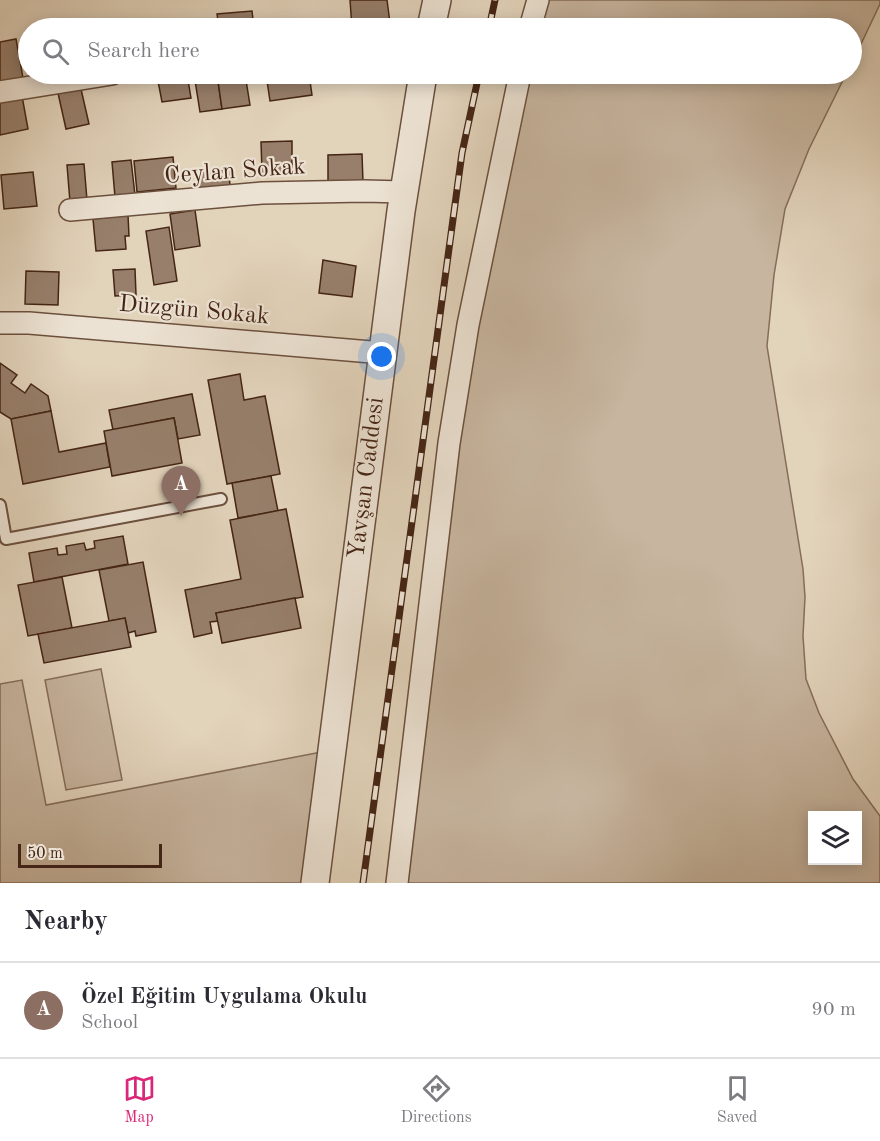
<!DOCTYPE html>
<html lang="en">
<head>
<meta charset="utf-8">
<style>
	:root { --surface:#fff; --page:#f2f2f3; --text:#2b2b33; --muted:#7c7c81; --line:#e1e1e2; --accent:#db2777 }
	body { margin:0; font-family:"Old Standard TT",serif; background:var(--page); color:var(--text) }
	.controls { position:absolute; right:18px; bottom:18px; display:grid; overflow:hidden; border-radius:0px; box-shadow:0 3px 15px #0003 }
	.controls button { width:54px; height:54px; display:grid; place-items:center; padding:0; border:0; border-bottom:2px solid var(--line); background:var(--surface); color:var(--text); font:30px sans-serif }
	.scale { position:absolute; left:18px; bottom:15px; width:144px; box-sizing:border-box; padding-left:6px; border:3px solid #452515; border-top:0; font-size:16px; line-height:21px; white-space:nowrap; color:#452515; -webkit-text-stroke:4px #ece2d3; paint-order:stroke }
	.you { position:absolute; left:382px; top:357px; width:21px; height:21px; margin:-15px; border:4px solid #fff; border-radius:50%; background:#1a73e8; box-shadow:0 0 0 9px #1a73e833 }
	.badge { display:grid; place-items:center; width:39px; height:39px; border-radius:50%; background:var(--accent); color:#fff; font-size:20px; font-weight:700 }
	.pin { position:absolute; translate:-50% -50px; filter:drop-shadow(0 2px 3px #0008) }
	.pin::after { content:''; position:absolute; top:32px; width:21px; height:18px; background:inherit; clip-path:polygon(0 0,100% 0,50% 100%) }
	.list { margin:0; padding:0; list-style:none }
	h2 { display:flex; justify-content:space-between; align-items:center; height:78px; margin:0; padding:0 24px; font-size:26px }
	h2 small { font-size:20px; font-weight:400; color:var(--muted) }
	.list li { display:grid; grid-template-columns:39px 1fr auto; gap:18px; align-items:center; box-sizing:border-box; height:96px; padding:0 24px; border-top:2px solid var(--line) }
	.list b { display:block; font-size:22px; white-space:nowrap }
	.list p { margin:0; font-size:20px; white-space:nowrap; color:var(--muted) }
	.list em { font-size:20px; font-style:normal; color:var(--muted) }
	.icon { flex:none; width:33px; height:33px; fill:none; stroke:currentColor; stroke-width:2; stroke-linecap:round; stroke-linejoin:round }
	.map { position:relative; flex:none; width:880px; height:883px; overflow:hidden }
	.search { position:absolute; background:var(--surface); box-shadow:0 3px 15px #0003; left:18px; right:18px; top:18px; height:66px; display:flex; align-items:center; gap:15px; box-sizing:border-box; padding:0 21px; border-radius:33px; color:var(--muted); font-size:22px }
	.sheet { height:174px; background:var(--surface) }
	nav { display:flex; justify-content:space-around; align-items:center; box-sizing:border-box; height:84px; border-top:2px solid var(--line); background:var(--surface); font-size:16px; color:var(--muted) }
	nav a { display:grid; justify-items:center; gap:3px }
	nav .on { color:var(--accent) }
	.map>svg:first-child { display:block }
</style>
</head>
<body>
<div class="map">
<svg width="880" height="883" viewBox="0 0 880 883">
	<rect width="100%" height="100%" fill="#e2d3bb"/>
	<filter id="stains"><feTurbulence type="fractalNoise" baseFrequency=".00333" numOctaves="4"/><feColorMatrix values="0 0 0 0 .2 0 0 0 0 .09 0 0 0 0 .02 0 0 0 .5 -.17"/></filter>
	<radialGradient id="worn" r=".72"><stop offset=".6" stop-color="#630" stop-opacity="0"/><stop offset="1" stop-color="#630" stop-opacity=".3"/></radialGradient>
	<g fill="#c7b59f" stroke="#866d5a" stroke-width="1.5" fill-rule="evenodd">
		<polygon points="538,0 880,0 880,4 852,63 852,28 530,28"/>
		<path d="M 520,74 L 846,74 L 809,149 L 785,209 L 774,275 L 767,346 L 803,569 L 805,597 L 803,636 L 806,679 L 819,713 L 853,779 L 880,816 L 880,883 L 397,883 L 449,443 ZM 812,816 L 858,816 L 858,860 L 812,860 Z"/>
		<polygon points="101,669 122,780 66,790 45,680"/>
		<polygon points="22,680 46,805 332,750 315,883 0,883 0,684"/>
	</g>
	<g fill="#977f6b" stroke="#452515" stroke-width="1.5">
		<polygon points="350,0 387,0 390,23 352,28"/>
		<polygon points="252,11 254,28 219,28 217,14"/>
		<polygon points="142,23 142,28 127,28 127,25"/>
		<polygon points="16,39 23,78 0,81 0,42"/>
		<polygon points="171,74 187,74 191,98 162,102 157,76"/>
		<polygon points="194,74 217,74 222,109 200,112"/>
		<polygon points="217,74 245,74 250,105 222,109"/>
		<polygon points="266,74 309,74 312,95 270,101"/>
		<polygon points="309,74 348,74 310,79"/>
		<polygon points="81,89 89,124 66,129 58,93"/>
		<polygon points="22,96 28,129 0,135 0,101"/>
		<polygon points="292,141 292,171 262,172 261,142"/>
		<polygon points="362,154 363,182 328,183 328,155"/>
		<polygon points="173,157 176,188 137,192 134,161"/>
		<polygon points="131,160 135,195 115,197 112,162"/>
		<polygon points="84,164 87,200 70,202 67,165"/>
		<polygon points="229,170 230,187 197,190 196,172"/>
		<polygon points="33,172 37,206 4,209 1,175"/>
		<polygon points="195,210 200,246 175,250 170,214"/>
		<polygon points="128,215 129,236 125,236 126,249 96,251 93,219"/>
		<polygon points="169,227 177,281 154,285 146,231"/>
		<polygon points="323,260 356,266 352,297 319,293"/>
		<polygon points="135,269 136,295 115,296 113,270"/>
		<polygon points="26,271 59,272 58,305 25,304"/>
		<polygon points="0,363 17,375 11,383 25,393 31,384 48,396 51,411 11,419 0,412"/>
		<polygon points="240,374 244,400 265,396 280,474 227,484 208,380"/>
		<polygon points="192,394 200,435 178,439 174,418 113,430 109,410"/>
		<polygon points="51,411 59,452 106,443 110,467 23,484 11,419"/>
		<polygon points="174,418 182,463 112,476 104,431"/>
		<polygon points="271,476 278,511 238,518 232,483"/>
		<polygon points="286,509 303,597 216,613 218,621 210,622 212,633 194,637 185,590 241,579 230,520"/>
		<polygon points="123,536 128,564 34,582 29,553 57,548 58,555 67,554 66,546 84,543 86,550 95,548 94,541"/>
		<polygon points="143,562 156,632 136,636 135,631 128,633 125,618 109,621 99,570"/>
		<polygon points="62,577 72,628 28,636 18,585"/>
		<polygon points="295,598 301,628 222,643 216,613"/>
		<polygon points="125,618 131,647 44,663 38,634"/>
	</g>
	<g fill="none" stroke-linecap="round" stroke-linejoin="round">
		<defs>
			<polyline id="service" points="0,505 6,539 221,499"/>
			<g id="minor">
				<polyline points="530,28 538,0"/>
				<polyline points="0,92 112,74"/>
				<polyline points="70,210 262,193 364,191 404,192"/>
				<polyline points="0,323 29,323 383,353"/>
				<polyline points="397,883 449,443 468,325 520,74"/>
			</g>
			<g id="tertiary">
				<polyline points="431,28 437,0"/>
				<polyline points="315,883 401,211 423,74"/>
			</g>
		</defs>
		<use href="#service" stroke="#6c503e" stroke-width="14"/>
		<use href="#minor" stroke="#6c503e" stroke-width="24"/>
		<use href="#tertiary" stroke="#6c503e" stroke-width="30"/>
		<use href="#service" stroke="#ece2d3" stroke-width="10"/>
		<use href="#minor" stroke="#ece2d3" stroke-width="21"/>
		<use href="#tertiary" stroke="#ece2d3" stroke-width="27"/>
		<defs>
			<g id="rail">
				<polyline points="489,28 495,0"/>
				<polyline points="363,883 462,153 479,74"/>
			</g>
		</defs>
		<use href="#rail" stroke="#452515" stroke-width="7"/>
		<use href="#rail" stroke="#ece2d3" stroke-width="4.5" stroke-dasharray="14" stroke-linecap="butt"/>
	</g>
	<g text-anchor="middle" dominant-baseline="central" stroke-width="4.5" stroke-linejoin="round" paint-order="stroke">
		<g font-size="24" fill="#452515" stroke="#ece2d3">
			<text transform="translate(235 172) rotate(-4)">Ceylan Sokak</text>
			<text transform="translate(194 311) rotate(5)">Düzgün Sokak</text>
			<text transform="translate(367 478) rotate(-83)">Yavşan Caddesi</text>
		</g>
	</g>
	<rect width="100%" height="100%" filter="url(#stains)"/>
	<rect width="100%" height="100%" fill="url(#worn)"/>
</svg>
<div class="controls">
<button><svg class="icon" aria-label="layers" viewBox="0 0 24 24"><path d="M12 4l9 5-9 5-9-5zM3 14l9 5 9-5"/></svg></button>
</div>
<div class="scale">50 m</div>
<div class="you"></div>
<div class="pin badge" style="left:181px;top:516px;background:#8d6e63">A</div>
<div class="search"><svg class="icon" aria-label="search" viewBox="0 0 24 24"><circle cx="10" cy="10" r="6"/><path d="M15 15l6 6"/></svg>Search here</div>
</div>
<section class="sheet">
<h2>Nearby<small></small></h2>
<ul class="list">
<li><span class="badge" style="background:#8d6e63">A</span><div><b>Özel Eğitim Uygulama Okulu</b><p>School</p></div><em>90 m</em></li>
</ul>
</section>
<nav>
<a class="on"><svg class="icon" aria-label="map" viewBox="0 0 24 24"><path d="M3 6l6-2 6 2 6-2v14l-6 2-6-2-6 2zM9 4v14M15 6v14"/></svg>Map</a>
<a><svg class="icon" aria-label="directions" viewBox="0 0 24 24"><path d="M12 3l9 9-9 9-9-9zM9 14v-3h6M13 9l2 2-2 2"/></svg>Directions</a>
<a><svg class="icon" aria-label="saved" viewBox="0 0 24 24"><path d="M7 4h10v16l-5-4-5 4z"/></svg>Saved</a>
</nav>
</body>
</html>
